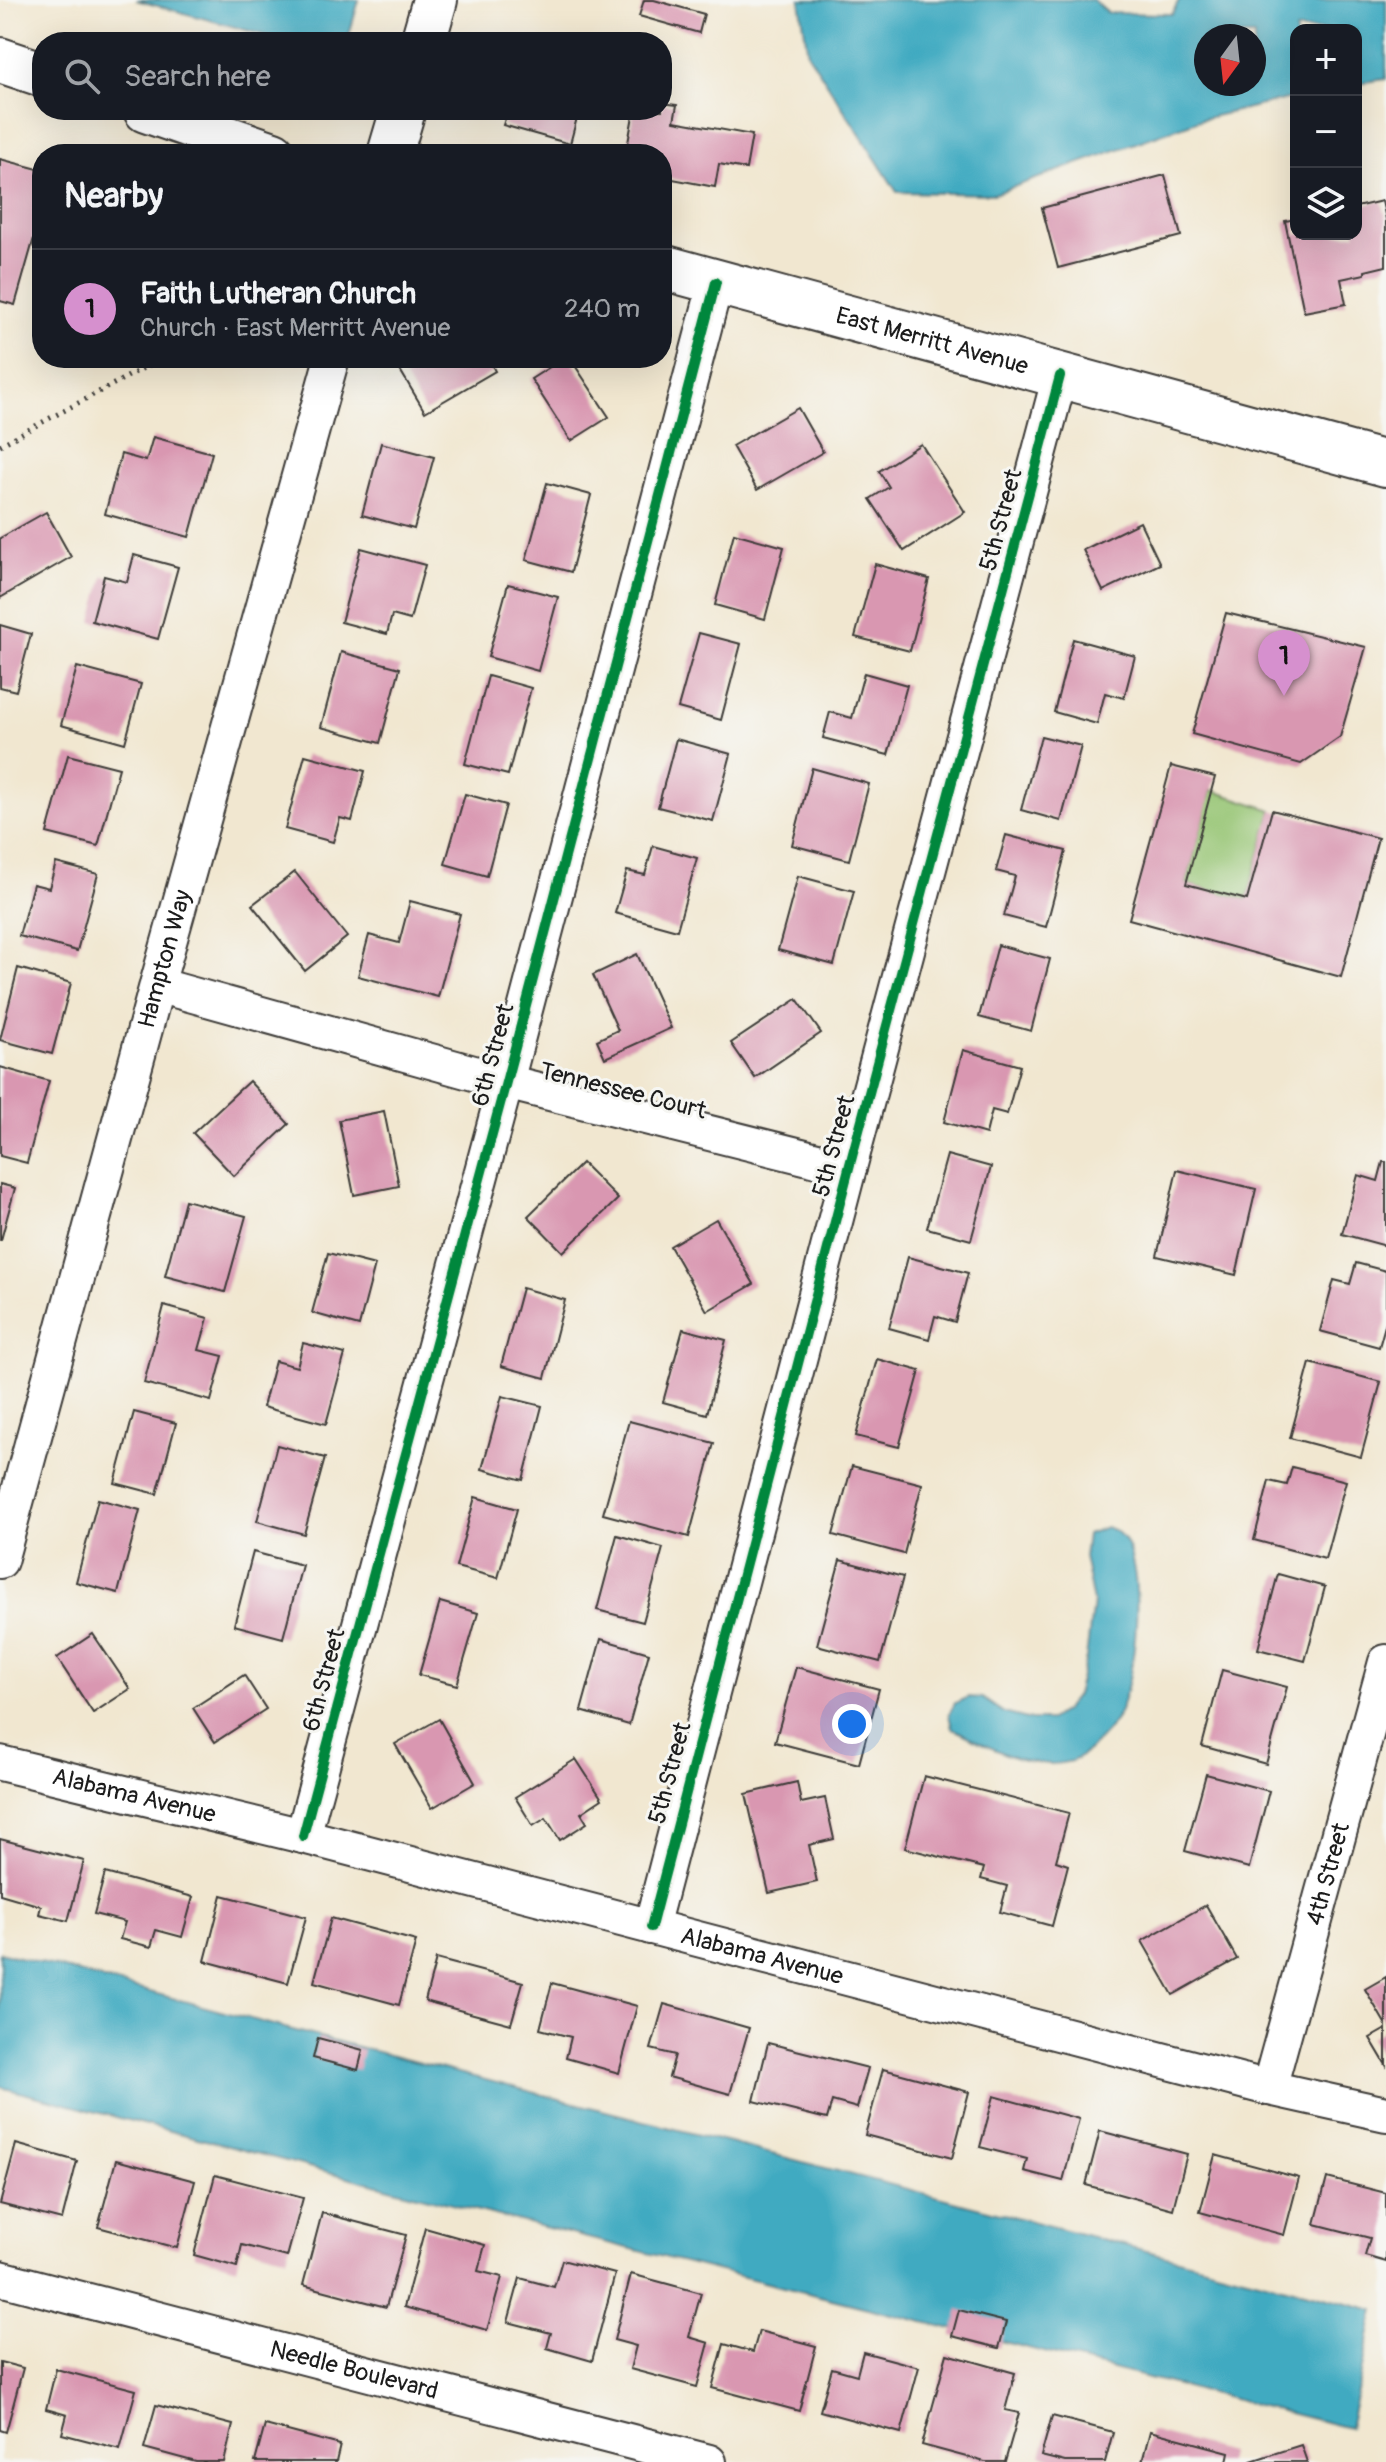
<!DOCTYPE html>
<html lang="en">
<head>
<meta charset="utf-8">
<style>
	:root { --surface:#171b24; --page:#20242c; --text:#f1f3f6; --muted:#9ea1a6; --line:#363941; --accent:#d690ce }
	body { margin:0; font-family:Pangolin,sans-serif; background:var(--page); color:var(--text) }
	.controls { position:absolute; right:24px; top:24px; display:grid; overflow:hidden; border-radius:16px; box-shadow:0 8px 32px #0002 }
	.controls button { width:72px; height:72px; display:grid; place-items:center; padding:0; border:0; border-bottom:2px solid var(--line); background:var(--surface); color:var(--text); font:40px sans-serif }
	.compass { position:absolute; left:1194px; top:24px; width:72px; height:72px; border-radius:50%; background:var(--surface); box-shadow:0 8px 32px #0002; rotate:195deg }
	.you { position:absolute; left:852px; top:1724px; width:28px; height:28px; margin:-20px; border:6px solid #fff; border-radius:50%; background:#1a73e8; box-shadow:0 0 0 12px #1a73e833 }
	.badge { display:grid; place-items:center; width:52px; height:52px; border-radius:50%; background:var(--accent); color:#111; font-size:26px; font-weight:700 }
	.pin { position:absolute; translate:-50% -66px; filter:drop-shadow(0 2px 4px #0008) }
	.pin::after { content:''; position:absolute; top:42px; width:28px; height:24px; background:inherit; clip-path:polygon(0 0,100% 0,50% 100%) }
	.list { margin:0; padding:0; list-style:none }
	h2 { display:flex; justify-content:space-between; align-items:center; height:104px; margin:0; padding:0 32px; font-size:34px }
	h2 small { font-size:26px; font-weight:400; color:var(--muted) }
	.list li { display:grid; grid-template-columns:52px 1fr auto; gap:24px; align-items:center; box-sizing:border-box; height:120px; padding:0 32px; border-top:2px solid var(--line) }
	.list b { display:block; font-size:30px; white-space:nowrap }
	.list p { margin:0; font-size:26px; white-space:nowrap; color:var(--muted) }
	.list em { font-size:26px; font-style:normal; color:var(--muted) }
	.icon { flex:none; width:44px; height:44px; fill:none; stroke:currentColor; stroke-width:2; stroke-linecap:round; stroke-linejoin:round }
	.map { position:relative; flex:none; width:1386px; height:2462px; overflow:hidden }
	.search { position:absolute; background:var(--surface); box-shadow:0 8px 32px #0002; left:32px; top:32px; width:640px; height:88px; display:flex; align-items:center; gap:20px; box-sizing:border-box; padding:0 28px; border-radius:32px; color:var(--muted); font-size:30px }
	.panel { position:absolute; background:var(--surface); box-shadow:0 8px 32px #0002; left:32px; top:144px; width:640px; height:224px; border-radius:32px }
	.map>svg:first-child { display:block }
</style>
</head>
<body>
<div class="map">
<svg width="1386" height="2462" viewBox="0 0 1386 2462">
	<rect width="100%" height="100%" fill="#f6f6f2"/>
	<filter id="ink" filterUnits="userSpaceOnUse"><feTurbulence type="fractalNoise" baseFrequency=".0125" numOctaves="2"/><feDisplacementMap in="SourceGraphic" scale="16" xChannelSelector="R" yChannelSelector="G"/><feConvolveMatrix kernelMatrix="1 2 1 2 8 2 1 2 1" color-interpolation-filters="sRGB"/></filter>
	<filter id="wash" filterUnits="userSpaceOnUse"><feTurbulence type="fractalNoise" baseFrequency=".006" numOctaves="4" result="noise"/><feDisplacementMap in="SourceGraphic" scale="32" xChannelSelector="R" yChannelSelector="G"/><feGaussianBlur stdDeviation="1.8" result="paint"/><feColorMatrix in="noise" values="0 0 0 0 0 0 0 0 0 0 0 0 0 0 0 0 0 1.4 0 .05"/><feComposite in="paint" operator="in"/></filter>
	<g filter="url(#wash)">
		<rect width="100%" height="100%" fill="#f1e7d0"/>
		<polygon fill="#95c472" stroke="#587047" stroke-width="2" points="1211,790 1272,810 1247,900 1186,884"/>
		<g fill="#41aac1" stroke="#2e636e" stroke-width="2" fill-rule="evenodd">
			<polygon points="136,0 359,0 347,42 290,42"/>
			<path d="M 800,0 L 1093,0 L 1108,13 L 1172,14 L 1179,0 L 1386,0 L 1386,79 L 1356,83 L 1356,30 L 1296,30 L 1296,97 L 1202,119 L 994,194 L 897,192 L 808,54 ZM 1254,36 L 1254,84 L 1206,84 L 1206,36 Z"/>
			<path d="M 1106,1527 C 1110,1529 1114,1529 1117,1532 C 1150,1558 1135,1684 1117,1717 C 1112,1727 1089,1751 1080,1757 C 1073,1762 1058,1764 1050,1764 C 1015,1763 983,1744 952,1728 L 949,1715 L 955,1703 L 968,1697 L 982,1698 L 1004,1713 L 1031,1720 L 1050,1720 L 1065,1710 L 1076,1695 L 1086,1658 L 1093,1602 L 1084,1557 L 1087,1534 Z"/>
			<polygon points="0,1952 281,2027 1375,2310 1349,2428 475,2210 0,2087"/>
		</g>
		<g id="blocks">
			<g fill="#d997b1">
				<polygon points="644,0 654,0 704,14 699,33 639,16"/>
				<polygon points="662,103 677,105 674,121 752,135 746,169 719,164 715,187 662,177 662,154 626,154 634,110 662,110"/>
				<polygon points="508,110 579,110 570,144 503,125"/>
				<polygon points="0,159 42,170 42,225 38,224 15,305 0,301"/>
				<polygon points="1165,175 1181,236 1058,268 1042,208"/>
				<polygon points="1382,201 1386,219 1386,266 1365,271 1365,274 1341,279 1346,304 1304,312 1285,221 1296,219 1296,234 1356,234 1356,207"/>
				<polygon points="421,358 488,358 495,371 425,412 400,370"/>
				<polygon points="564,358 570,358 609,417 571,441 531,379"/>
				<polygon points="798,408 823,452 757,490 732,446"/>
				<polygon points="153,437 212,453 189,537 105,514 121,454 146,461"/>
				<polygon points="381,443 434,457 414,529 362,515"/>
				<polygon points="921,444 965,512 904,551 870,499 889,487 879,471"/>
				<polygon points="547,483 591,495 571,572 526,560"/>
				<polygon points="46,512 71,557 0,598 0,538"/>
				<polygon points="1140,522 1160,564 1103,591 1083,550"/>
				<polygon points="734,533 784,547 765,619 715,605"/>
				<polygon points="361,548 425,565 410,620 392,615 387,634 341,622"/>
				<polygon points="134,555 178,567 158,639 92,621 104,576 127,582"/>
				<polygon points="875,564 929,579 910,651 855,637"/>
				<polygon points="508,584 558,597 538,671 488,657"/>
				<polygon points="1226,613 1366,647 1340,737 1301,764 1192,734"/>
				<polygon points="0,625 31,634 16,691 0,687"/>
				<polygon points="699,633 741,644 721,720 678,708"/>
				<polygon points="1073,639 1135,656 1124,698 1105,693 1097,724 1054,712"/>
				<polygon points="341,652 400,668 380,743 321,727"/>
				<polygon points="77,667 141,684 125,743 61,725"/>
				<polygon points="864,673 907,685 888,755 823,738 830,712 852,718"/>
				<polygon points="488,676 531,688 508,775 465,764"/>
				<polygon points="1041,736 1081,746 1061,821 1021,810"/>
				<polygon points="676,739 731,754 713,821 658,807"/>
				<polygon points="68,755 119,768 98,846 47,833"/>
				<polygon points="305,755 365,771 352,821 340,818 333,842 285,829"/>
				<polygon points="1171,766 1215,777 1186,884 1247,900 1272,810 1378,838 1341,977 1129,919"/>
				<polygon points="812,768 869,784 849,860 792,845"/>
				<polygon points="465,794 506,805 487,876 445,864"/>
				<polygon points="1006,835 1066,851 1046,927 1004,916 1015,876 996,871"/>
				<polygon points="653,846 697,858 677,930 615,913 627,871 645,875"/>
				<polygon points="56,863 98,874 77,951 19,936 33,884 49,888"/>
				<polygon points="295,872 347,937 305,971 252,905"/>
				<polygon points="798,876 854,891 834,965 778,950"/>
				<polygon points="410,901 460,914 438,997 358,976 369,935 399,943"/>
				<polygon points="998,945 1050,959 1031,1031 979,1017"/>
				<polygon points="637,954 671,1028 605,1058 597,1040 618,1030 593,975"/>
				<polygon points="18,968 71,983 52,1054 0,1040"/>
				<polygon points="797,999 821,1033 755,1078 731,1043"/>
				<polygon points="963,1050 1020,1066 1007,1114 992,1110 986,1134 944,1122"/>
				<polygon points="0,1067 49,1081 27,1163 0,1156"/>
				<polygon points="249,1081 289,1124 234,1176 193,1133"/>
				<polygon points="384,1111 399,1186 354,1195 339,1120"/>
				<polygon points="947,1155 991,1167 971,1240 927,1228"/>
				<polygon points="1383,1162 1386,1162 1386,1246 1342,1234 1358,1175 1378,1181"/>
				<polygon points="582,1163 618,1199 563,1252 528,1216"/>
				<polygon points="1177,1170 1256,1189 1236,1275 1157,1256"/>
				<polygon points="0,1184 15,1188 1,1240 0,1240"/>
				<polygon points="185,1200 246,1216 225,1292 165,1276"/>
				<polygon points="716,1219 754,1284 707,1311 670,1246"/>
				<polygon points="328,1253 375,1265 359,1326 312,1313"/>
				<polygon points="908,1257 968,1273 955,1322 935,1316 929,1339 889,1328"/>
				<polygon points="1356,1263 1386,1271 1386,1322 1379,1347 1320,1331 1334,1280 1350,1284"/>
				<polygon points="522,1288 565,1300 545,1378 501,1366"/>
				<polygon points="164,1306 208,1318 199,1350 223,1356 211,1401 144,1383"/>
				<polygon points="683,1329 726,1340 707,1414 663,1402"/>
				<polygon points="303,1343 345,1354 326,1424 263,1407 275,1361 297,1367"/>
				<polygon points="877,1359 920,1371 899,1447 856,1436"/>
				<polygon points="1310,1363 1381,1382 1361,1457 1290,1438"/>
				<polygon points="502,1396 542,1406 523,1480 482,1469"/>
				<polygon points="134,1412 176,1423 157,1494 115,1483"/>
				<polygon points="629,1421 714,1443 689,1537 603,1514"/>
				<polygon points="277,1445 325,1458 304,1534 257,1521"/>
				<polygon points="852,1466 922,1484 904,1554 833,1535"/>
				<polygon points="1292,1467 1346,1481 1325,1559 1254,1540 1269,1481 1287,1485"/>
				<polygon points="475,1497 517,1509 498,1578 456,1567"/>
				<polygon points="98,1499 140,1510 118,1593 76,1582"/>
				<polygon points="617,1535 663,1548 643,1622 597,1610"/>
				<polygon points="253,1552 302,1565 283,1638 234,1625"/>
				<polygon points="840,1560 903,1577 880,1662 817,1645"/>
				<polygon points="1278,1574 1325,1587 1305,1661 1258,1649"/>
				<polygon points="440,1602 478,1613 457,1685 419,1675"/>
				<polygon points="93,1634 130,1689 93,1713 57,1658"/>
				<polygon points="601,1639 649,1653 629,1725 581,1711"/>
				<polygon points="796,1667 879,1689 859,1764 775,1742"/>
				<polygon points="1222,1670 1287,1687 1266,1764 1202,1746"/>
				<polygon points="244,1675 266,1709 215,1742 193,1708"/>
				<polygon points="439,1719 475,1783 432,1808 395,1744"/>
				<polygon points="576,1759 602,1799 581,1813 587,1823 560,1840 546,1818 533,1826 515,1797"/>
				<polygon points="1206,1774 1269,1791 1249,1868 1185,1851"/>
				<polygon points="924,1776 1069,1813 1056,1861 1068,1865 1052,1926 1000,1912 1007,1886 981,1879 984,1868 905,1848"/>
				<polygon points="797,1782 801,1803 825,1798 834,1839 809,1845 817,1882 769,1893 746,1794"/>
				<polygon points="0,1839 84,1861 68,1921 39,1914 41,1906 0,1894"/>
				<polygon points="105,1873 193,1897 182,1937 156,1930 151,1947 120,1939 125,1922 94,1914"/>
				<polygon points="222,1895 306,1917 288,1983 205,1961"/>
				<polygon points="1206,1905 1237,1959 1173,1995 1142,1941"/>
				<polygon points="331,1918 416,1941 399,2005 314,1982"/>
				<polygon points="436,1959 523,1982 511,2024 425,2001"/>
				<polygon points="1386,1977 1386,2025 1365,1989"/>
				<polygon points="552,1983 637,2006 619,2073 566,2058 571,2037 540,2029"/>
				<polygon points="664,2004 749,2028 730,2094 669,2077 675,2055 651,2049"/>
				<polygon points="1386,2029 1386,2065 1370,2038"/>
				<polygon points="318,2038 363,2050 358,2070 313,2058"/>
				<polygon points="768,2043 868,2068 857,2108 832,2101 827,2119 754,2101"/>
				<polygon points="883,2069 969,2092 952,2158 865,2135"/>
				<polygon points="994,2096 1079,2119 1063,2181 1024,2171 1027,2159 980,2147"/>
				<polygon points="1100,2131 1187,2154 1173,2209 1086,2185"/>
				<polygon points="16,2144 77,2161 62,2220 0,2204"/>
				<polygon points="1215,2155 1299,2178 1284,2235 1200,2212"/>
				<polygon points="116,2160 195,2181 177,2248 98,2227"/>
				<polygon points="215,2175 303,2198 287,2257 242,2245 237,2267 194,2255"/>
				<polygon points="1327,2178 1386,2193 1386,2262 1365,2256 1370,2238 1315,2224"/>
				<polygon points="322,2213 406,2235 386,2307 303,2285"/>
				<polygon points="425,2228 485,2245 478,2271 502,2277 487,2330 404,2307"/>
				<polygon points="562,2260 615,2274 592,2361 547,2348 551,2333 508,2322 520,2278 554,2287"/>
				<polygon points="631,2274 701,2293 689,2337 709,2343 697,2387 630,2369 636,2346 614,2340"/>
				<polygon points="959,2310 1006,2322 999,2348 952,2336"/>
				<polygon points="759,2331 816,2346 799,2411 712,2388 724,2344 753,2352"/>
				<polygon points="863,2352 919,2367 901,2433 820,2411 832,2368 857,2375"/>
				<polygon points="947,2354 1015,2373 1005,2410 1019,2413 1005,2462 985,2462 922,2445"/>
				<polygon points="0,2362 23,2368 6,2432 0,2430"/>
				<polygon points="56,2369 136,2390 120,2449 62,2434 67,2415 46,2409"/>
				<polygon points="156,2405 233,2425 224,2462 196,2462 144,2448"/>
				<polygon points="1052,2416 1113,2432 1105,2462 1065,2462 1041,2456"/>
				<polygon points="265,2425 340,2445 336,2462 255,2462"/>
				<polygon points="1150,2431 1229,2452 1227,2462 1142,2462"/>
				<polygon points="1301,2445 1307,2462 1251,2462 1251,2461"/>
			</g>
		</g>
	</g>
	<g filter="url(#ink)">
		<use href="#blocks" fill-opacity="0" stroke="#3c3a37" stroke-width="2"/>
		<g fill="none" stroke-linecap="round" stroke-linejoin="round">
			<defs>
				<g id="minor">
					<polyline points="157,985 506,1082 849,1168"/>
					<path id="s1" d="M 0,1561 L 157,985 L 332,358"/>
					<path id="s2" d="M 0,1763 L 303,1836 L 1269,2088 L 1386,2114"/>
					<polyline points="303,1836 506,1082 716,282"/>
					<polyline points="651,1927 849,1168 1060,376"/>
					<path id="s3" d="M 1269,2088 L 1386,1662"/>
					<path id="s4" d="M 0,2278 L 709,2462"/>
				</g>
				<g id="tertiary">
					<polyline points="423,42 435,0"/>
					<polyline points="0,60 42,74"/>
					<polyline points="146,110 273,154"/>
					<polyline points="390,154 403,110"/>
					<path id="s5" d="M 662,267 L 1386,464"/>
				</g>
			</defs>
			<use href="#minor" stroke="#3c3a37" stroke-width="38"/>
			<use href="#tertiary" stroke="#3c3a37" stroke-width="48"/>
			<polyline stroke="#3c3a37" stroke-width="5" stroke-dasharray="2 6" stroke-linecap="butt" points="0,445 162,358"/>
			<use href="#minor" stroke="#fff" stroke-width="34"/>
			<use href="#tertiary" stroke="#fff" stroke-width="44"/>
			<defs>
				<g id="cycleway">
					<polyline points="303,1836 506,1082 716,282"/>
					<polyline points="651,1927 849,1168 1060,376"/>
				</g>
			</defs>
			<use href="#cycleway" stroke="#f6f6f2" stroke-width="15"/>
			<use href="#cycleway" stroke="#00873e" stroke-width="10"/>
		</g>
	</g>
	<g text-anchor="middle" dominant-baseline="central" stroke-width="6" stroke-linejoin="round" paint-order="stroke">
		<g font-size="24" fill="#1c1c1c" stroke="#f6f6f2">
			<text stroke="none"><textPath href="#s5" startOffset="280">East Merritt Avenue</textPath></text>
			<text transform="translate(1001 520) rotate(-75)">5th Street</text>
			<text stroke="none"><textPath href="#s1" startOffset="624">Hampton Way</textPath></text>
			<text transform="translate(493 1055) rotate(-75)">6th Street</text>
			<text transform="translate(623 1091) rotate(14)">Tennessee Court</text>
			<text transform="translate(834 1146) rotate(-75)">5th Street</text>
			<text transform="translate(324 1680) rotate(-75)">6th Street</text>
			<text transform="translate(670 1773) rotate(-75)">5th Street</text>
			<text stroke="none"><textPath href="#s2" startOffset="138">Alabama Avenue</textPath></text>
			<text stroke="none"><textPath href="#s3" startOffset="222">4th Street</textPath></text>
			<text stroke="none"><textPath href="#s2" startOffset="786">Alabama Avenue</textPath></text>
			<text stroke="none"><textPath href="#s4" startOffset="366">Needle Boulevard</textPath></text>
		</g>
	</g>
</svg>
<div class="controls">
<button>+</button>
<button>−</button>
<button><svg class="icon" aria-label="layers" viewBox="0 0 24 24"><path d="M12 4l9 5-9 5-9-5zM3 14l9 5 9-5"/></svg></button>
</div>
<svg class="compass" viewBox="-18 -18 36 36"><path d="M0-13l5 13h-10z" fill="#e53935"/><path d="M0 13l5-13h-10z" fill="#9ea1a6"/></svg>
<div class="you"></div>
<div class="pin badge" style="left:1284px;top:696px">1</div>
<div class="search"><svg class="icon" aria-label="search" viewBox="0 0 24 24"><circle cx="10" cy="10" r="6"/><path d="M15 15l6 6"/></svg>Search here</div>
<section class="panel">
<h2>Nearby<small></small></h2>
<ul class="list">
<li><span class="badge">1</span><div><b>Faith Lutheran Church</b><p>Church · East Merritt Avenue</p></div><em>240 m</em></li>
</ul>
</section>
</div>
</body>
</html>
